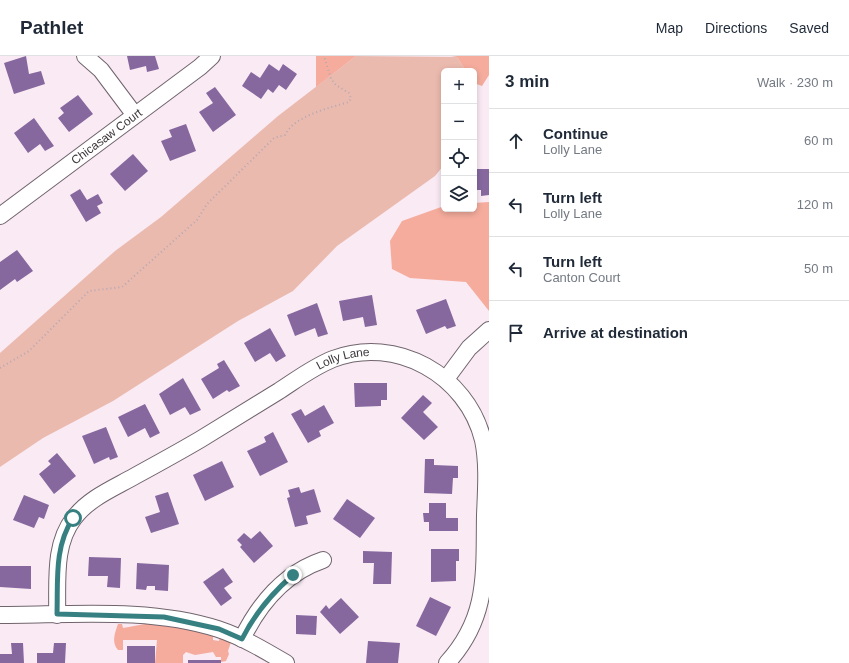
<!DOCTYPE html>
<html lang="en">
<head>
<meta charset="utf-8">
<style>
	:root { --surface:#fff; --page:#f6f6f7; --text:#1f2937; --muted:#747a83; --line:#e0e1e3 }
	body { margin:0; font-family:Arial,sans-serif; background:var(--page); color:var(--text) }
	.controls { position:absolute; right:12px; top:12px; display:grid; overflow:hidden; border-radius:6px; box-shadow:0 2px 6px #0003 }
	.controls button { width:36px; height:36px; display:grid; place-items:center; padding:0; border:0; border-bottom:1px solid var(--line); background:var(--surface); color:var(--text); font:20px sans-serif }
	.stop { position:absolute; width:12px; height:12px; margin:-9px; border:3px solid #378081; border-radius:50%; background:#fff }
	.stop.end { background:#378081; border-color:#fff; box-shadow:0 1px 4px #0008 }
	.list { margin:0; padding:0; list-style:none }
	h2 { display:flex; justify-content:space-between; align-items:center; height:52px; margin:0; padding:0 16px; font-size:17px }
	h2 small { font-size:13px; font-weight:400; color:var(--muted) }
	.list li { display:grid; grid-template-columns:26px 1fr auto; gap:12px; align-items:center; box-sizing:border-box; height:64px; padding:0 16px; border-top:1px solid var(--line) }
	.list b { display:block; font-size:15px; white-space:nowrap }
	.list p { margin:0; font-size:13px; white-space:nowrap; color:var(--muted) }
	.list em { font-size:13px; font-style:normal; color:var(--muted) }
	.icon { flex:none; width:22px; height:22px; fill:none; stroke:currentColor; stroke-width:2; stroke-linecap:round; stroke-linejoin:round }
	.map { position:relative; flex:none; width:489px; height:607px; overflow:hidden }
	header { display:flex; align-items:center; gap:24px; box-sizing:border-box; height:56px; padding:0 20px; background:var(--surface); border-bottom:1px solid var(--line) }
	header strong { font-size:19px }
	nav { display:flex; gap:22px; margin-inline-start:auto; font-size:14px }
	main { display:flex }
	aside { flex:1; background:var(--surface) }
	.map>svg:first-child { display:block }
</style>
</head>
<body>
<header>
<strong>Pathlet</strong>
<nav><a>Map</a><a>Directions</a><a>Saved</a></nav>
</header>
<main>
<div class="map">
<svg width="489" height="607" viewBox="0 0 489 607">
	<rect width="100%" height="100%" fill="#f9eaf4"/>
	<polygon fill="#ebbaaf" points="356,0 457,1 466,15 444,15 444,109 435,120 337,190 293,235 238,265 113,345 43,382 0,411 0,297 115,195 161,161 278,60"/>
	<g fill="#f5ac9d">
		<polygon points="316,0 356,0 316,31"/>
		<polygon points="451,0 489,0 489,19 482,30 474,27 474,15 466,15 457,1"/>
		<polygon points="489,146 489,255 466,226 410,222 392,213 390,185 402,165 444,150 444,153 474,153 474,147"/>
		<path d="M 118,568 L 122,568 L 123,572 C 131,571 137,569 145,568 C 168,566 191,571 213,580 L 213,584 L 219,585 L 220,581 L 231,586 L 228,595 L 229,598 L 226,605 L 221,606 L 221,601 L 216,601 L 213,596 L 195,599 L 186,596 L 183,599 L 183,607 L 155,607 L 157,584 L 123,584 L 123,594 L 118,594 C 111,586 115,577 118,568 Z"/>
	</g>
	<g fill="#86689f">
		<polygon points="26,0 29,18 41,15 45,28 14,38 4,7"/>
		<polygon points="127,0 155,0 159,13 147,16 146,10 130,14"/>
		<polygon points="269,8 279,15 283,8 297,18 286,34 279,29 273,37 268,33 261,43 242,30 251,16 260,22"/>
		<polygon points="215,31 236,59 213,76 199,56 213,47 206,37"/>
		<polygon points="78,39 93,58 69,76 58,62 64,57 60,52"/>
		<polygon points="34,62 54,90 45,95 40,88 28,97 14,77"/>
		<polygon points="186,68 196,95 170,105 161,85 172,81 169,74"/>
		<polygon points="133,98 148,115 125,135 110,118"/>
		<polygon points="475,113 489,113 489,139 481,140 481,134 475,134"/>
		<polygon points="80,133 87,144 98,138 103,147 97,150 101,157 86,166 70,139"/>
		<polygon points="17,194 33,215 17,226 15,223 0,234 0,206"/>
		<polygon points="372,239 377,269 365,271 363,261 343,265 339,245"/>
		<polygon points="446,243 456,270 447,273 445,270 426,278 416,254"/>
		<polygon points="317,247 328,278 318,281 315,272 295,280 287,259"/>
		<polygon points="270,272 286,300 276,306 270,297 255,306 244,287"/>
		<polygon points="224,304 240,330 229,336 227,334 213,343 201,323 219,312 217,308"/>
		<polygon points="183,322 201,354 190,359 185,351 170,359 159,338"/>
		<polygon points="354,327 387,327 387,344 381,344 381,350 355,351"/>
		<polygon points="423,339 432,347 423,356 438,371 424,384 401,362"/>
		<polygon points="145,348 160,377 150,382 145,372 128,381 118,361"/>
		<polygon points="324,349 334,367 319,375 321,380 308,387 291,358 301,353 305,360"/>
		<polygon points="106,371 118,401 110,404 109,401 94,408 82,380"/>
		<polygon points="273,376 288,406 260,420 247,395 266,386 264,381"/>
		<polygon points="57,397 76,420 54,438 39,418 51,408 48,405"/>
		<polygon points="425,403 434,403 434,409 458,410 458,422 453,422 452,438 424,437"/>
		<polygon points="222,405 234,431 205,445 193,419"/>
		<polygon points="299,431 301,437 314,433 321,456 306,460 308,468 295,471 287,442 290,441 288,434"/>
		<polygon points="168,436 179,468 151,477 145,461 160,456 155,440"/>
		<polygon points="24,439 49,449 44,463 39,461 34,472 13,464"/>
		<polygon points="347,443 375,462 360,482 333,463"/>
		<polygon points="429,447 446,447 446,462 458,462 458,475 429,475 429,466 424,466 423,457 429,457"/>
		<polygon points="260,475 273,490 254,507 240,491 242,489 237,484 244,477 251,483"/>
		<polygon points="431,493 459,493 459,505 456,505 456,525 431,526"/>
		<polygon points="363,495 392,496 391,528 373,528 374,507 363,507"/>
		<polygon points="89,501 121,502 120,532 107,531 108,520 88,520"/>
		<polygon points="137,507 169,509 168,535 155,534 155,530 147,530 146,534 136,533"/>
		<polygon points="0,510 31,510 31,533 0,531"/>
		<polygon points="223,512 233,526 224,532 232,542 221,550 203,526"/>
		<polygon points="430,541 451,551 436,580 416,570"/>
		<polygon points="341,542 359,561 340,578 320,556 326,549 329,553"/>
		<polygon points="296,559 317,560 316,579 296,578"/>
		<polygon points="368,585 400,587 398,607 366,607"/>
		<polygon points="11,587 23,587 24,607 0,607 0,598 12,598"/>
		<polygon points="54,587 66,587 65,607 37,607 37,597 53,597"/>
		<rect x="127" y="590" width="28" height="17"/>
		<rect x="188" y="604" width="33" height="3"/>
	</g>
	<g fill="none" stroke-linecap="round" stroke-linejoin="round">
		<defs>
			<g id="minor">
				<polyline points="85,0 101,14 134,58"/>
				<path id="s1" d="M 0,160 L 200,11 L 212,0"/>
				<polyline points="446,323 469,292 489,274"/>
				<path d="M 0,559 C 71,559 149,551 218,573 C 242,581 264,594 286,607"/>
				<path id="s2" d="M 57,559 C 58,526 53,489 74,462 C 89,442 114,432 135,420 C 157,408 179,396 201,383 C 227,367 253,351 279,335 C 296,324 313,311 333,303 C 396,279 467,319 483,384 C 488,408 486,434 485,459 C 484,517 489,561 447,607"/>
				<path d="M 242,583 C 259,548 285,517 323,504"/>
			</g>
		</defs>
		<use href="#minor" stroke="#71646d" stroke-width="18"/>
		<path stroke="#b4a8b0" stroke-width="2" stroke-dasharray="1 3" stroke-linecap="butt" d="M 0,312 L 29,295 L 89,235 L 122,231 L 197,164 L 207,148 L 274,82 L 285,79 C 294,60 329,52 349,46 L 351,42 L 349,37 L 336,29 L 331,23 L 324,0"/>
		<use href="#minor" stroke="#fff" stroke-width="16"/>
	</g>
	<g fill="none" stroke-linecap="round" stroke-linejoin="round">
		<path stroke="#378081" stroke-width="5" d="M 73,462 C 54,491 58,525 57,558 L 164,561 L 219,573 L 242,583 C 255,557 271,538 293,519"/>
	</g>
	<g text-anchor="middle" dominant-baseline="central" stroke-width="4" stroke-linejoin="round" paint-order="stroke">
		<g font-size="12" fill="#3e383c" stroke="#fefbfd">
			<text stroke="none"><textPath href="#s1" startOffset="133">Chicasaw Court</textPath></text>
			<text stroke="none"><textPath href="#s2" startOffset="415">Lolly Lane</textPath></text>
		</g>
	</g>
</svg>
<div class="controls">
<button>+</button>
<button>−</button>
<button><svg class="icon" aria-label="locate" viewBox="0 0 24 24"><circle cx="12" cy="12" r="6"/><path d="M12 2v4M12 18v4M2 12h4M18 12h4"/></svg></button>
<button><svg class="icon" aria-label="layers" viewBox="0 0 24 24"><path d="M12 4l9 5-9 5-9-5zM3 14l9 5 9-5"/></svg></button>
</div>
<div class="stop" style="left:73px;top:462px"></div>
<div class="stop end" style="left:293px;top:519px"></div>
</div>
<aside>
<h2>3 min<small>Walk · 230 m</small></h2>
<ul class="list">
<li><svg class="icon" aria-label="ahead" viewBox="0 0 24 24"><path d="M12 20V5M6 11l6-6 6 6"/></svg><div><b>Continue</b><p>Lolly Lane</p></div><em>60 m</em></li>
<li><svg class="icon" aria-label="left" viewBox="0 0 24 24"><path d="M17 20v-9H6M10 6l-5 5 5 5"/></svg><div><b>Turn left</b><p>Lolly Lane</p></div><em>120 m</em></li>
<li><svg class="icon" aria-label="left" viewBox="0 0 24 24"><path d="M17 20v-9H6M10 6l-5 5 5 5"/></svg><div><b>Turn left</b><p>Canton Court</p></div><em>50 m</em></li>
<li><svg class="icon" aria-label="arrive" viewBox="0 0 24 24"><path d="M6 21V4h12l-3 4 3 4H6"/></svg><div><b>Arrive at destination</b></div></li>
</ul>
</aside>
</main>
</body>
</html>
